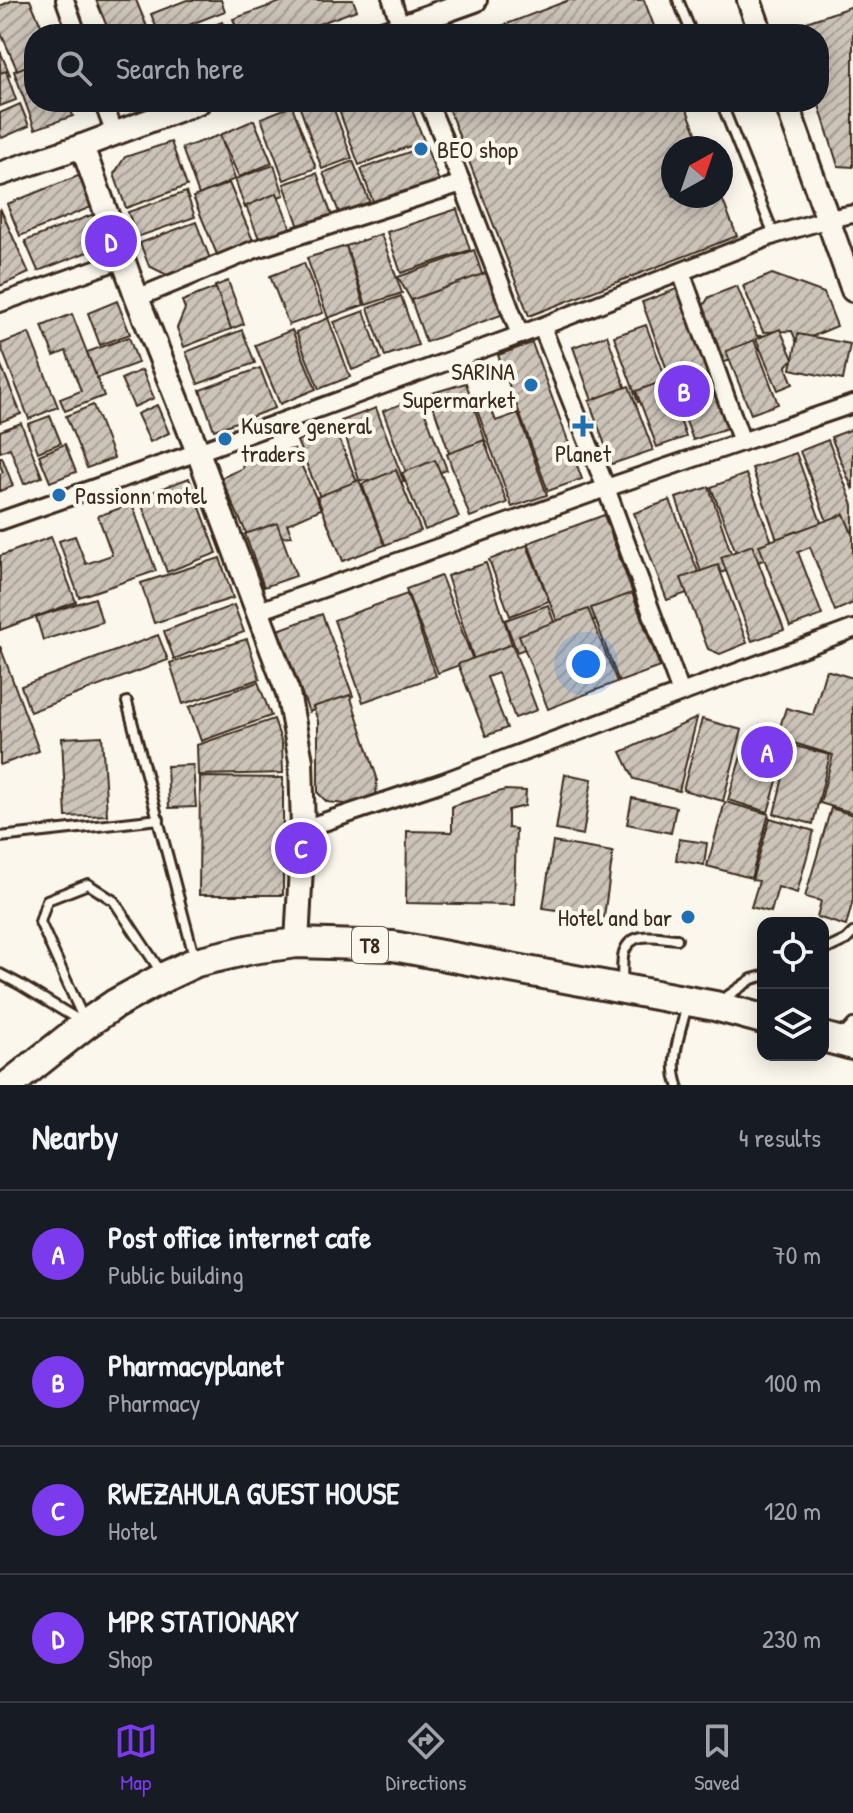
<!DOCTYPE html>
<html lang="en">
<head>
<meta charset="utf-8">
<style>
	:root { --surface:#171b24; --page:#20242c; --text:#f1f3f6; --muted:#9ea1a6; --line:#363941; --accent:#7c3aed }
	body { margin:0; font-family:"Patrick Hand",sans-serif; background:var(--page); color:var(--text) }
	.controls { position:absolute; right:24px; bottom:24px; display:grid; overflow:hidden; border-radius:16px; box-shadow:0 4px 20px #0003 }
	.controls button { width:72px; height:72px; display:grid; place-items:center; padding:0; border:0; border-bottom:2px solid var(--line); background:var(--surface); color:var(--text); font:40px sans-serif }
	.compass { position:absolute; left:661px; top:136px; width:72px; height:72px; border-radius:50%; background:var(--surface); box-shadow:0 4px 20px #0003; rotate:40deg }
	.you { position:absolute; left:586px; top:664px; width:28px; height:28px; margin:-20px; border:6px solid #fff; border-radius:50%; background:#1a73e8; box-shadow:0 0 0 12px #1a73e833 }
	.badge { display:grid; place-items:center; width:52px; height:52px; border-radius:50%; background:var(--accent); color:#fff; font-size:26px; font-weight:700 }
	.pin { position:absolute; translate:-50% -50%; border:4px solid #fff; box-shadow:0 2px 8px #0006 }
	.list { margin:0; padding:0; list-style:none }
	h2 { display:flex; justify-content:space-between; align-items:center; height:104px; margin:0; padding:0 32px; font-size:34px }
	h2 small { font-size:26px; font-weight:400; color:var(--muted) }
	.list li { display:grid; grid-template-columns:52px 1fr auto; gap:24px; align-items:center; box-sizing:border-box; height:128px; padding:0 32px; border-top:2px solid var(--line) }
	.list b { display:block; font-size:30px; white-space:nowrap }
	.list p { margin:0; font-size:26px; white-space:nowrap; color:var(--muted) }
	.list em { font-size:26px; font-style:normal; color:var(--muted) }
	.icon { flex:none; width:44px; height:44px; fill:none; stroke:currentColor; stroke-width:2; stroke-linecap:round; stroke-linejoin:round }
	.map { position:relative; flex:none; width:853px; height:1085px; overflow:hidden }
	.search { position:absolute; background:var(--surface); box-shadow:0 4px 20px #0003; left:24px; right:24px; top:24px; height:88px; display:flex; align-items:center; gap:20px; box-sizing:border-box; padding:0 28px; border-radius:32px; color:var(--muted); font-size:30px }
	.sheet { height:616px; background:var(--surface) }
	nav { display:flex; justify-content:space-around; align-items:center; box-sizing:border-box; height:112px; border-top:2px solid var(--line); background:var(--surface); font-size:22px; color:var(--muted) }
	nav a { display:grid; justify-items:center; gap:4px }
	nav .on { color:var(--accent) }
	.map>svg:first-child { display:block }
</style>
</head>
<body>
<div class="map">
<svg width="853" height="1085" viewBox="0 0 853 1085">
	<defs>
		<pattern id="building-hatch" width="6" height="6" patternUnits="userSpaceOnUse" patternTransform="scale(2)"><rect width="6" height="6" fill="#ccc4b9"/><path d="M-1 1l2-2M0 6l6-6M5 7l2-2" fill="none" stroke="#a79f96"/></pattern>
	</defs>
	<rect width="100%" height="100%" fill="#fbf7ec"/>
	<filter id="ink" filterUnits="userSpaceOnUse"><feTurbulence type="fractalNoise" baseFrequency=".0125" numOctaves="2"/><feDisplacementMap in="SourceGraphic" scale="16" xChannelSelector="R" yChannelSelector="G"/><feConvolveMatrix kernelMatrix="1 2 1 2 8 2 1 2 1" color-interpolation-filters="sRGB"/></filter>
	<g filter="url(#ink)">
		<g fill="url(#building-hatch)" stroke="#3b2a1e" stroke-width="2">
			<polygon points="13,0 30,0 45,34 34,34 34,68 19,74 0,31 0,6"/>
			<polygon points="96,0 136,0 150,34 110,34"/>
			<polygon points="187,0 221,0 225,11 166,34 159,34 151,14"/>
			<polygon points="286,0 353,0 357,10 291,34 239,34 233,19"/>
			<polygon points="569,0 644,0 657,34 481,34"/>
			<polygon points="853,6 853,167 838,166 818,102 819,34 797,34 795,26"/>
			<polygon points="222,22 227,34 192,34"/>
			<polygon points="0,51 10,75 0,79"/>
			<polygon points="34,63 34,102 68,102 73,116 35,129 14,71"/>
			<polygon points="6,71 16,100 0,106 0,73"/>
			<polygon points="306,102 331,102 352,158 322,169 299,105"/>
			<polygon points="336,102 409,102 424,141 359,165"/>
			<polygon points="446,102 684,102 702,148 673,148 673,196 721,196 737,236 529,316"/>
			<polygon points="20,104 29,126 2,138 0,134 0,113"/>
			<polygon points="292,106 316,168 284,180 261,118"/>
			<polygon points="254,120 272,163 239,177 220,135"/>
			<polygon points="220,135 235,179 199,195 182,148"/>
			<polygon points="171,142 187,186 126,208 114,174 125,157"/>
			<polygon points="426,146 440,184 375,207 361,169"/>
			<polygon points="353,161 370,203 340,215 323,173"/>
			<polygon points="274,165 284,195 245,208 235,179"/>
			<polygon points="317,173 333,219 300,230 284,184"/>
			<polygon points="83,174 96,205 20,236 7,204"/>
			<polygon points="229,183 254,243 218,257 193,197"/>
			<polygon points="186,192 195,217 137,237 128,212"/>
			<polygon points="277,193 291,229 260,241 246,206"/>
			<polygon points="0,208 29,273 0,286"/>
			<polygon points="457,209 470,250 401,273 387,232"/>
			<polygon points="94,214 106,245 38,271 25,241"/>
			<polygon points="196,222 210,259 167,275 149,266 140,243"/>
			<polygon points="381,234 402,293 366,305 346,246"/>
			<polygon points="346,246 364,305 328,318 307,258"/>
			<polygon points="474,250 485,283 411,300 398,277"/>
			<polygon points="304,263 323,313 289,325 270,276"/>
			<polygon points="488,272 504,314 426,342 411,300"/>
			<polygon points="772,274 824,293 837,326 797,343 792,331 763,332 743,286"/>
			<polygon points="228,281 244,324 231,329 215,286"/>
			<polygon points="215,286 231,329 184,347 177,328 185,309 182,301 215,288"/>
			<polygon points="737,286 757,336 771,335 774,344 720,364 700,311 709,297"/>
			<polygon points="682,287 733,426 693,440 642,302"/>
			<polygon points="401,296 418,345 385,356 368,308"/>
			<polygon points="117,301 130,334 100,345 88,313"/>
			<polygon points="364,311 381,359 352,370 334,322"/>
			<polygon points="72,314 104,396 65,411 60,399 81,391 66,351 54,356 42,326"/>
			<polygon points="328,318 350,377 319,389 296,332"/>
			<polygon points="646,325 670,390 638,402 614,336"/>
			<polygon points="780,329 793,359 786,367 793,384 778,390 756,339"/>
			<polygon points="242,330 255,363 198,384 186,352"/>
			<polygon points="292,330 316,389 280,404 255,345"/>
			<polygon points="29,333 58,407 29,419 0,344"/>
			<polygon points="798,334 850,344 843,380 791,369"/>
			<polygon points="607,335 629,398 595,409 573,347"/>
			<polygon points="129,337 138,363 97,378 87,352"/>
			<polygon points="754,340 778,404 751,414 726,351"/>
			<polygon points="532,343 582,479 548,491 498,355"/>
			<polygon points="0,363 21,414 0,422"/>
			<polygon points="260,368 275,408 214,430 200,390"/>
			<polygon points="142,370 154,398 134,407 121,379"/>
			<polygon points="666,380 686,437 657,447 636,391"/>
			<polygon points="466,383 488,449 452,461 429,394"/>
			<polygon points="629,386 653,450 612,464 589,401"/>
			<polygon points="419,397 447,470 410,483 383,411"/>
			<polygon points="489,403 496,421 518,413 547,495 512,507 476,407"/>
			<polygon points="93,405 114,458 87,468 66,416"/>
			<polygon points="157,405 169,433 150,442 137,414"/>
			<polygon points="376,408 404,482 359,480 341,421"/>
			<polygon points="50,416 61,443 38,452 28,424"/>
			<polygon points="21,423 42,477 24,484 10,448 0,452 0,431"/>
			<polygon points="334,427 362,494 325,509 297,441"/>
			<polygon points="853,429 853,490 831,437"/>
			<polygon points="484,440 507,503 470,517 447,454"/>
			<polygon points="828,440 853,505 853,535 835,542 800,451"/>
			<polygon points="65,444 76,472 50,482 39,455"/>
			<polygon points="294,449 321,509 287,524 292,536 249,539 221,478 243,468 241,458"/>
			<polygon points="796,453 827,539 782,554 752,468"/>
			<polygon points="0,457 2,457 13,486 0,491 0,474 3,472 0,465"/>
			<polygon points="435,460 459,517 425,530 402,473"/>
			<polygon points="396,470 421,531 385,545 362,484"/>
			<polygon points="746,474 777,555 742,568 711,487"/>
			<polygon points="189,478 217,553 167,572 139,497"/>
			<polygon points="359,480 385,545 343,561 317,497"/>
			<polygon points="709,487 736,568 703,578 676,498"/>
			<polygon points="670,500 704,587 667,600 634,513"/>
			<polygon points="132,504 156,571 79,597 59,541 75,536 86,564 112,555 98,516"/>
			<polygon points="844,514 853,536 853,603 835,611 810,547 798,552 822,615 790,627 759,545"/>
			<polygon points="604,515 637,605 561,632 528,543"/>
			<polygon points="277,523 296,576 264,587 245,534"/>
			<polygon points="51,537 76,602 0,630 0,556"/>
			<polygon points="527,545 549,601 510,616 489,560"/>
			<polygon points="752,545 784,630 752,641 721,557"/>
			<polygon points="220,558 233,598 154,623 141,583"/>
			<polygon points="486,563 513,648 474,660 447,576"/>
			<polygon points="718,565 747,643 720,654 708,649 681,578"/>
			<polygon points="441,576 473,660 438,673 406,589"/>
			<polygon points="632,593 660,667 619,682 591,608"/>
			<polygon points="407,594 436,676 363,702 334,620"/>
			<polygon points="95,598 102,622 43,640 36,617"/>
			<polygon points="234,605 244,632 174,659 164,631"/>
			<polygon points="548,605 559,636 517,652 505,620"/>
			<polygon points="588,609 617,682 548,709 519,635"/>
			<polygon points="322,614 353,696 309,712 278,630"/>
			<polygon points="158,635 168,660 30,712 21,686"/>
			<polygon points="247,639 260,679 183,704 170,663"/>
			<polygon points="512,644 537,710 515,718 498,673 487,677 507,728 486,736 458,664"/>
			<polygon points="0,646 39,751 0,765"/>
			<polygon points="826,670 853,678 853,813 820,803 833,755 787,741 789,733 779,730 786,708 813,715"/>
			<polygon points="258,682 271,716 201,741 189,707"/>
			<polygon points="350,695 377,778 376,796 355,805 327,802 318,793 318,721 313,707"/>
			<polygon points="697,718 679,791 634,779 621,752"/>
			<polygon points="274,719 282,744 283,773 198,775 197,745"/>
			<polygon points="702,719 742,730 723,801 683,790"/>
			<polygon points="102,736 107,815 66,817 62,738"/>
			<polygon points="747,736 787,747 768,812 728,800"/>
			<polygon points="791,745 830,755 813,824 774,814"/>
			<polygon points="193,765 196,807 169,808 167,766"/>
			<polygon points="565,774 592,779 583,835 556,830"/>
			<polygon points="200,777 283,778 283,895 199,895"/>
			<polygon points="505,790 526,791 525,806 508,810 508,828 516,829 514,905 406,903 407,831 452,832 452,806"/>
			<polygon points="632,798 676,807 671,833 627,824"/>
			<polygon points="725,802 769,814 751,878 707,866"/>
			<polygon points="831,808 853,815 853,900 846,926 817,917 821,901 805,897"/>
			<polygon points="770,818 814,831 797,893 778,887 771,912 751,907 759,881 752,880"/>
			<polygon points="679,839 707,843 704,865 676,860"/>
			<polygon points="553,842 613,852 604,917 543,908"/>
		</g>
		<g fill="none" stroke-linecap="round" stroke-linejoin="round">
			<defs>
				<g id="lane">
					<polyline points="678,0 692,34"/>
					<polyline points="721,102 774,235"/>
					<polyline points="127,702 194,956"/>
					<polyline points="0,837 159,819"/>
					<polyline points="823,951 846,940 853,933"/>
					<polyline points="0,974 19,984 82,1022"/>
					<path d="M 622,985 C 623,975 621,961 624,952 C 632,929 659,938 677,939"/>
					<polyline points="722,1000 752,979 763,976"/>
					<polyline points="84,1020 40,922 47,900 88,884 114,901 161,972"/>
					<polyline points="841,1037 853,1024"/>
					<path d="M 678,1085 C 669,1060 681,1030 687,1005"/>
				</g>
				<g id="street">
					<polyline points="65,0 77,34"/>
					<polyline points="392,0 403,34"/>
					<polyline points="103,102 115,134"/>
					<polyline points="428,102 462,183 520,335"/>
					<polyline points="681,272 742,442"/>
					<polyline points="137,298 253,250 462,183"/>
					<polyline points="0,303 123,259"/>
					<polyline points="542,327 606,488 681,693"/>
					<polyline points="0,521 198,452 520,335 774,235 828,219 853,214"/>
					<polyline points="259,611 606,488 853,404"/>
					<polyline points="303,829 443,782 853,629"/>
				</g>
				<g id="secondary">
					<polyline points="749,0 761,34"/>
					<polyline points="380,34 475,0"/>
					<polyline points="786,102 853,290"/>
					<polyline points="82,146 137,298 198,452 288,693 301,761 303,829 297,943"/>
					<polyline points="0,174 82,146 199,102"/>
				</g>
				<g id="highway">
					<polyline points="823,1037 853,1045"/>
					<polyline points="9,1085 86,1024 115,1004 164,977 196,962 252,949 297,943 393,946 715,1006 763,1019"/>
				</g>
			</defs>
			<use href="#lane" stroke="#3b2a1e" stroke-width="14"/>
			<use href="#street" stroke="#3b2a1e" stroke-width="22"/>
			<use href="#secondary" stroke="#3b2a1e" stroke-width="28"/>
			<use href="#highway" stroke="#3b2a1e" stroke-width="34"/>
			<use href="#lane" stroke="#fbf7ec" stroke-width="8"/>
			<use href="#street" stroke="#fbf7ec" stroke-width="16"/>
			<use href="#secondary" stroke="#fbf7ec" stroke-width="22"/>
			<use href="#highway" stroke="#fbf7ec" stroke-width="28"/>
		</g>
	</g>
	<g fill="#1f6fb2" stroke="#fbf7ec" stroke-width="3">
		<circle cx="421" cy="149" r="8"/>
		<circle cx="531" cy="385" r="8"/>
		<path d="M579 414h8v8h8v8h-8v8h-8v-8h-8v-8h8z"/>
		<circle cx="225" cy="439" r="8"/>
		<circle cx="59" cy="495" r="8"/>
		<circle cx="688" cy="917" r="8"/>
	</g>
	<g text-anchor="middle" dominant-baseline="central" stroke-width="8" stroke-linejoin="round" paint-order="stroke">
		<rect fill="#fbf7ec" stroke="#75685c" stroke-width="2" x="352" y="927" width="36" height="36" rx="6"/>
		<g font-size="22" font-weight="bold" fill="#3b2a1e">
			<text x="370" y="945">T8</text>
		</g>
		<g font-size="24" fill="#3b2a1e" stroke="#fbf7ec" text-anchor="start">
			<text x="437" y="149">BEO shop</text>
			<text x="515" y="371" text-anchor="end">SARINA<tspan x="515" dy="28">Supermarket</tspan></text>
			<text x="241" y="425">Kusare general<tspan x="241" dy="28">traders</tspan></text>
			<text x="583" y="453" text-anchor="middle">Planet</text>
			<text x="75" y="495">Passionn motel</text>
			<text x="672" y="917" text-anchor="end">Hotel and bar</text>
		</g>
	</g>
</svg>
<div class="controls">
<button><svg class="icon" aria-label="locate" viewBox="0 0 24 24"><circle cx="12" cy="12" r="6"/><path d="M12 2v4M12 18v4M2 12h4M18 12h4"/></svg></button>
<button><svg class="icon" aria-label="layers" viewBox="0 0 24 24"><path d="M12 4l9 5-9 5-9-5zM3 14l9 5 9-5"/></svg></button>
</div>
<svg class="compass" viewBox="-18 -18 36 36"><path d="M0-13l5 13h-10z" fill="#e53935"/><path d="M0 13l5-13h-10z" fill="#9ea1a6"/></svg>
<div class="you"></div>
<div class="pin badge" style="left:767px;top:752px">A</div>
<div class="pin badge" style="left:684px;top:391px">B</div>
<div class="pin badge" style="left:301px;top:848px">C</div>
<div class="pin badge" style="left:111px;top:241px">D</div>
<div class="search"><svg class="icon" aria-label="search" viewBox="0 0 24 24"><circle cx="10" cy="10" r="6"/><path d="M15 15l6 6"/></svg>Search here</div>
</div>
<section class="sheet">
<h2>Nearby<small>4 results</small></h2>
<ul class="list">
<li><span class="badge">A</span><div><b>Post office internet cafe</b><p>Public building</p></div><em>70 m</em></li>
<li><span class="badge">B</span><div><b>Pharmacyplanet</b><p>Pharmacy</p></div><em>100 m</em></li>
<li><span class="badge">C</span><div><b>RWEZAHULA GUEST HOUSE</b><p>Hotel</p></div><em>120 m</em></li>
<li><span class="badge">D</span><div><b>MPR STATIONARY</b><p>Shop</p></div><em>230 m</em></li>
</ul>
</section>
<nav>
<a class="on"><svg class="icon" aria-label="map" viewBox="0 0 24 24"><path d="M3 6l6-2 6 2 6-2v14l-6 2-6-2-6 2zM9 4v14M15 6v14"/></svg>Map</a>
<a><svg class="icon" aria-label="directions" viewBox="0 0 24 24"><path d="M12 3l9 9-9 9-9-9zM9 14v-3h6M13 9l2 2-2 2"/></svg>Directions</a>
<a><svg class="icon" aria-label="saved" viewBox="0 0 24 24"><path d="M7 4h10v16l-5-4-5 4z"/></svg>Saved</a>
</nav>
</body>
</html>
